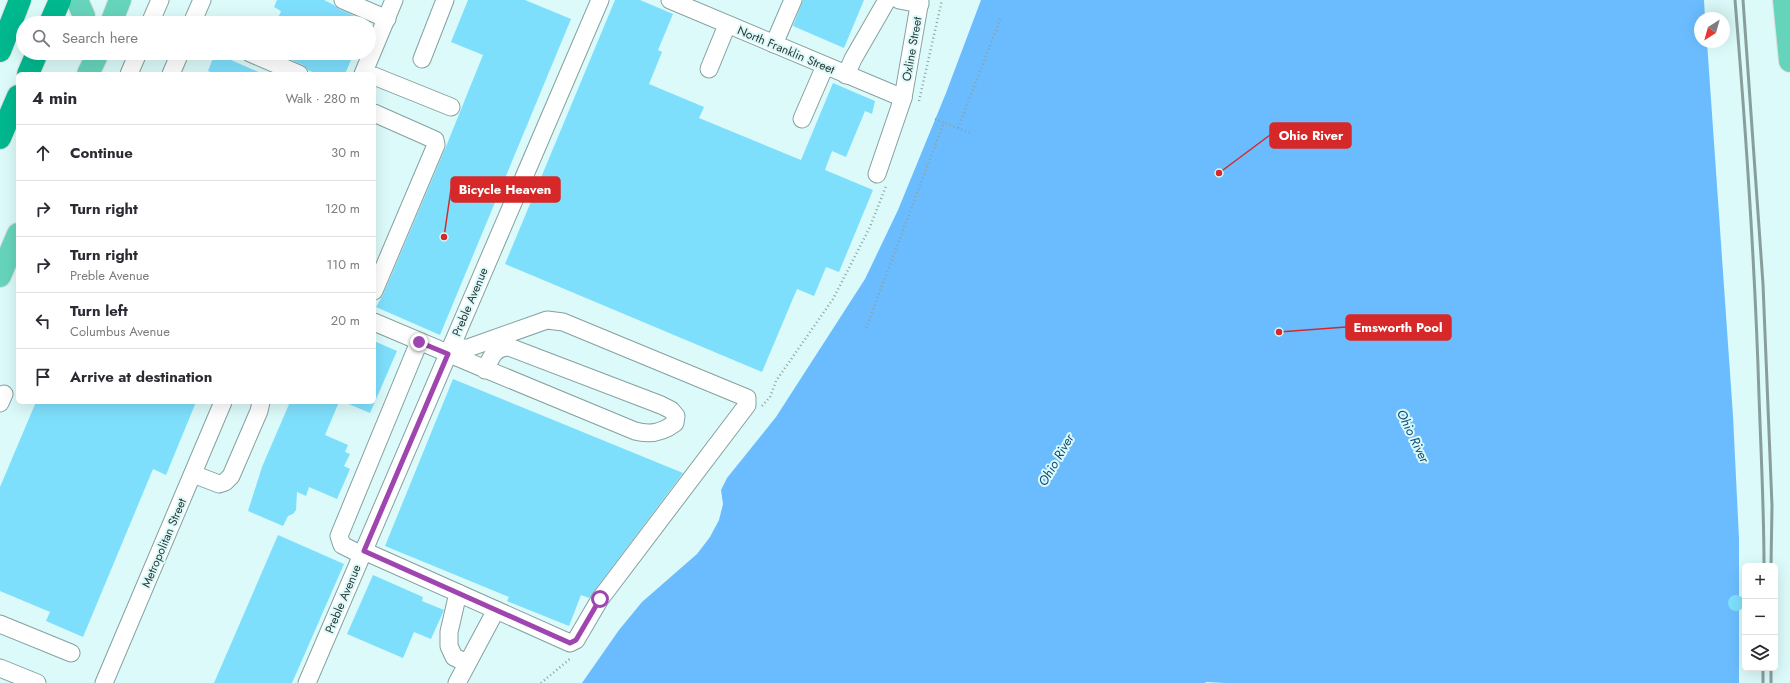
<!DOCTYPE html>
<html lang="en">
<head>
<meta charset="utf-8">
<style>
	:root { --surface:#fff; --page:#f2f2f3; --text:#2b2b33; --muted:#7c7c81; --line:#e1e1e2 }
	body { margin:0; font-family:Jost,sans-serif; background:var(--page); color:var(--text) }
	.controls { position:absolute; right:12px; bottom:12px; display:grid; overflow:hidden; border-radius:6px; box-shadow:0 4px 16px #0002 }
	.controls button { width:36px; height:36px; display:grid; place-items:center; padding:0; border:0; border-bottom:1px solid var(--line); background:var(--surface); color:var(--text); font:20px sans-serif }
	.compass { position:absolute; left:1694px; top:12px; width:36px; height:36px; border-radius:50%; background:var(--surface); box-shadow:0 4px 16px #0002; rotate:217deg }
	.stop { position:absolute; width:12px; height:12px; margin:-9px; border:3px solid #9f45b0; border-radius:50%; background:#fff }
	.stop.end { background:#9f45b0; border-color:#fff; box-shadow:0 1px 4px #0008 }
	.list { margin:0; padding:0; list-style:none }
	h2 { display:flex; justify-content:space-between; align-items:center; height:52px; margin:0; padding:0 16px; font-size:17px }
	h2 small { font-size:13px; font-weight:400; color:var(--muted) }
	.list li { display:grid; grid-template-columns:26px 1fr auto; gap:12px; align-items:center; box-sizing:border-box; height:56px; padding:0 16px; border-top:1px solid var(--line) }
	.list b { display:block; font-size:15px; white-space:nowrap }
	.list p { margin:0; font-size:13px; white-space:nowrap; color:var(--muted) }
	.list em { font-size:13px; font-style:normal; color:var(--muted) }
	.icon { flex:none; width:22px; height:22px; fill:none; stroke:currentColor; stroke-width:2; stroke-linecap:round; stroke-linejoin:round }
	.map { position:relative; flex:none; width:1790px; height:683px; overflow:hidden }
	.search { position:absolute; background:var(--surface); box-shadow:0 4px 16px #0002; left:16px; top:16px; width:360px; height:44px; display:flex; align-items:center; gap:10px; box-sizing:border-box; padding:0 14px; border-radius:22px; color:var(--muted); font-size:15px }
	.panel { position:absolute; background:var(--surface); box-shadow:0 4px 16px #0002; left:16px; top:72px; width:360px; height:332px; border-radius:6px }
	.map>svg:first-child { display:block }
</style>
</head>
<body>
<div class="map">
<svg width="1790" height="683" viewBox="0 0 1790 683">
	<rect width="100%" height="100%" fill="#dbfaf9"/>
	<polygon fill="#6bbcfe" points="981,0 1704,0 1705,18 1700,18 1700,42 1707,42 1733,416 1739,539 1739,683 1226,683 1206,682 1205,683 582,683 619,630 642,602 697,554 710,537 719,520 723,504 721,490 727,478 776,417 865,279 898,210 946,93"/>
	<g fill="#7edffc">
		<polygon points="277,0 324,0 334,5 339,9 371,23 276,23 281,11 274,7"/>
		<polygon points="468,0 525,0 571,19 440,335 376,307 383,295 445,149 483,55 451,42"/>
		<polygon points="615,0 640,0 673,14 658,50 662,52 649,84 704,107 699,118 801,160 833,83 875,101 872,114 865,111 846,157 832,151 825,170 873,190 839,272 826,267 814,296 797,289 762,372 505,264"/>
		<polygon points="803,0 864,0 844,48 793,26"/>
		<polygon points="215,53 263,74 215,74 208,71"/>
		<polygon points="275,53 347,53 345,58 351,60 345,74 317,74 308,70 303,65"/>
		<polygon points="374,341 397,351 370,413 344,402 374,402"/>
		<polygon points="453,379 683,473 589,598 581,595 569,626 507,601 509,597 385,546"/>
		<polygon points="36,402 196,402 166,475 153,469 83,637 46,621 50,612 0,591 0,487"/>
		<polygon points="290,402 339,402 325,435 348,445 345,452 350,454 344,466 350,469 337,499 309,487 306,496 297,492 296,510 293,514 288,516 283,526 248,511 262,467"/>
		<polygon points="278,535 344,564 292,683 214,683"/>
		<polygon points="373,575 423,597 422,601 444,610 431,639 414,632 403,658 347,634"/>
		<circle cx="1736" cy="603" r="8"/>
	</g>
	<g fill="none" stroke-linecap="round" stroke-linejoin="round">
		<defs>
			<g id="minor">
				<polyline points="343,0 387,19"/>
				<polyline points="670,0 903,98"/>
				<polyline points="899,0 920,4"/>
				<polyline points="150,23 160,0"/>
				<polyline points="192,23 202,0"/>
				<polyline points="774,44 793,0"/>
				<polyline points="250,53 299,74"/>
				<polyline points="422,59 445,0"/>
				<polyline points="709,69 727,25"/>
				<polyline points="129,74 138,53"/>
				<polyline points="171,74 180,53"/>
				<polyline points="363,74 394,0"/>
				<polyline points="846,75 853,59 887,0"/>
				<polyline points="374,76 451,107"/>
				<polyline points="374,113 435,140 436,145 374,291"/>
				<polyline points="802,119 825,66"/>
				<polyline points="877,174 903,98 920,0"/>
				<path d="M 374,322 C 461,359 547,395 635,431 C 650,435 662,433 675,423 L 676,416 L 671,410 L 661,405 L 509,347 C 494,347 491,358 485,370"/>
				<polyline points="0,403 4,394"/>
				<polyline points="193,474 219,484 225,482 231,476 259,411 261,402"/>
				<polyline points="364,551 570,643 576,640 600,599 747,405 747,398 563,322 547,320 468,348 459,348 451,347"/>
				<polyline points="362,555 342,545 339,536 419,342"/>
				<polyline points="458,593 449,632 449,646 454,657 467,663"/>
				<polyline points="0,624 71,653"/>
				<polyline points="0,668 37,683"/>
				<polyline points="104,683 223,402"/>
				<polyline points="307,683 600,0"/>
				<polyline points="457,683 496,610"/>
			</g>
			<g id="major">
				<polyline points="77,0 84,16 84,23"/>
				<polyline points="1784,0 1790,61"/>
				<polyline points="111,23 120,0"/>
				<polyline points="88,74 98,53"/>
				<polyline points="0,276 18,234"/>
			</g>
			<g id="highway">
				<polyline points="50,23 60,0"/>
				<polyline points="0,51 20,0"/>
				<polyline points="28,74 37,53"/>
				<polyline points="0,138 18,96"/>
			</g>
		</defs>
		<use href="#minor" stroke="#84a1a0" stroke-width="19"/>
		<use href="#major" stroke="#dddfdf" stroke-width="24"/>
		<use href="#highway" stroke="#dddfdf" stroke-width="24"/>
		<g stroke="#8ca2a1" stroke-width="2.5" stroke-dasharray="1 3" stroke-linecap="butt">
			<polyline points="919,101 942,0"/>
			<polyline points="935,119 970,133"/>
			<polyline points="958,128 1001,17"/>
			<polyline points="866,328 944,122"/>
			<polyline points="762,406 770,397 776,381 833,299 870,227 886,186"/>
			<polyline points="541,683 571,658"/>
		</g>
		<use href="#minor" stroke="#fff" stroke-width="17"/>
		<use href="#major" stroke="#66d4bb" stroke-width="22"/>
		<use href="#highway" stroke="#00b88e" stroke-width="22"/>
		<g stroke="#889e9d" stroke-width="3">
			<path d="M 1735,0 C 1746,132 1755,264 1759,396 C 1761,453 1764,509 1764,566"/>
			<polyline points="1743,0 1763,284 1772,506 1771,566"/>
			<polyline points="1763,683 1763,668"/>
			<polyline points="1771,683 1771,668"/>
		</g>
	</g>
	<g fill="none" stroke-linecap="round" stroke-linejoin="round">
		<polyline stroke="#9f45b0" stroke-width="5" points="419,342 448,354 364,551 570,643 576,640 600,599"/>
	</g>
	<g text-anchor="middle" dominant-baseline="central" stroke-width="4" stroke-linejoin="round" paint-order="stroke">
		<g font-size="12" fill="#2d3938" stroke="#dbfaf9">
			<text transform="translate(912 49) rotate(-80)">Oxline Street</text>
			<text transform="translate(786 50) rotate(23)">North Franklin Street</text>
			<text transform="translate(470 302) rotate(-67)">Preble Avenue</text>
			<text transform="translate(164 543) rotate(-67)">Metropolitan Street</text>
			<text transform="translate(343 599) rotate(-67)">Preble Avenue</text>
		</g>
		<g font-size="13" font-style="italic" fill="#104c77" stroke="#dbfaf9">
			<text transform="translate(1413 436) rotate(64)">Ohio River</text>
			<text transform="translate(1056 460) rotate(-60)">Ohio River</text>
		</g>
	</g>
	<path fill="none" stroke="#d62828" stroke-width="1.5" d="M1219 173L1270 135M444 237L451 189M1279 332L1346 327"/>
	<g fill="#d62828" stroke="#dbfaf9" stroke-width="1.5">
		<circle cx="1219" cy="173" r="4"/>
		<circle cx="444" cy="237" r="4"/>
		<circle cx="1279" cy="332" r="4"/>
	</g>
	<g fill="#d62828" stroke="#d62828" stroke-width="1.5">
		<rect x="1270" y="123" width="81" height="25" rx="4"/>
		<rect x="451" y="177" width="109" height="25" rx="4"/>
		<rect x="1346" y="315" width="105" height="25" rx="4"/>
	</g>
	<g font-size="13" text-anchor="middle" font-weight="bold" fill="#fff">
		<text x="1311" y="140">Ohio River</text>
		<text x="505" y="194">Bicycle Heaven</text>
		<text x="1398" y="332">Emsworth Pool</text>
	</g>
</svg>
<div class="controls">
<button>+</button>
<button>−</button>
<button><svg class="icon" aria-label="layers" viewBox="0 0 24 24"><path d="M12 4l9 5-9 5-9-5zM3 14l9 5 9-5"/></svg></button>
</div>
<svg class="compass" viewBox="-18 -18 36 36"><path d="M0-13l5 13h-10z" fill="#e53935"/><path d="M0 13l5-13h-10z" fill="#7c7c81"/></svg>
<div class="stop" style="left:600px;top:599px"></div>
<div class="stop end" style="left:419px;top:342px"></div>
<div class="search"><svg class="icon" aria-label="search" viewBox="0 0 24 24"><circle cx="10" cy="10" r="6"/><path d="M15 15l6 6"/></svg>Search here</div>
<section class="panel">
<h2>4 min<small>Walk · 280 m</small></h2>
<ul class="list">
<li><svg class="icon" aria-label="ahead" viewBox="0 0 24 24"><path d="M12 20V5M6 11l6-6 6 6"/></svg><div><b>Continue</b></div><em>30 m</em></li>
<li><svg class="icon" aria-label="right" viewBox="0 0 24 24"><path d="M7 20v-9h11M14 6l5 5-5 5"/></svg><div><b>Turn right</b></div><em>120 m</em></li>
<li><svg class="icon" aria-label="right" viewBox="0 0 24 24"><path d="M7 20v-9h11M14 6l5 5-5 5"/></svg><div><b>Turn right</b><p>Preble Avenue</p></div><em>110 m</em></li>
<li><svg class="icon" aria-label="left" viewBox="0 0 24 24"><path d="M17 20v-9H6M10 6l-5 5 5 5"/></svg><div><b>Turn left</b><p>Columbus Avenue</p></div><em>20 m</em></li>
<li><svg class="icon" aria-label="arrive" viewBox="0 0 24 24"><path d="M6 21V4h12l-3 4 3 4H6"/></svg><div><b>Arrive at destination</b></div></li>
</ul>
</section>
</div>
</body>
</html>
